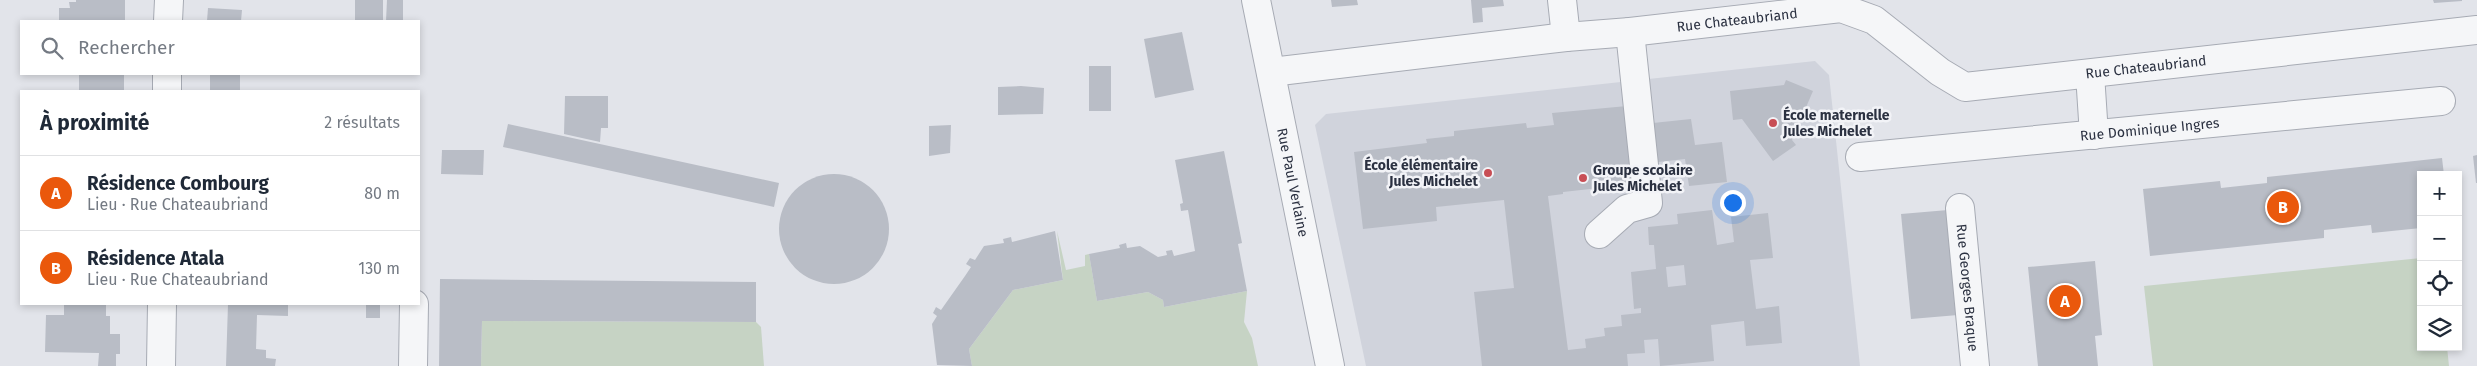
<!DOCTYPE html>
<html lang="fr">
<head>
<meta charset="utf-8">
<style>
	:root { --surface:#fff; --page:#f6f6f7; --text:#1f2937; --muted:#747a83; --line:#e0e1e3; --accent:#ea580c }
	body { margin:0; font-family:"Fira Sans",sans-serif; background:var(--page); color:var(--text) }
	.controls { position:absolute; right:15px; bottom:15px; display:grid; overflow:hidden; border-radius:0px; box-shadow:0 2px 8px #0003 }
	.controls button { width:45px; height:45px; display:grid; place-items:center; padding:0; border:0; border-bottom:1px solid var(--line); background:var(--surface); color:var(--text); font:25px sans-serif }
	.you { position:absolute; left:1732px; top:202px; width:18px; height:18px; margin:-12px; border:4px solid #fff; border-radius:50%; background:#1a73e8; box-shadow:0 0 0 8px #1a73e833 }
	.badge { display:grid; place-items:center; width:32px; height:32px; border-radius:50%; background:var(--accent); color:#fff; font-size:16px; font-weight:700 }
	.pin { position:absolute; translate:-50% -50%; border:2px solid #fff; box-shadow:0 1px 5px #0006 }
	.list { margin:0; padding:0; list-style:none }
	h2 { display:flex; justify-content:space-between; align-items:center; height:65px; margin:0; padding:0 20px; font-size:21px }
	h2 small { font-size:16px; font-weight:400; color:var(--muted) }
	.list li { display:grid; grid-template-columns:32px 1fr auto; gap:15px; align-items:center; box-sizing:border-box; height:75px; padding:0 20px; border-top:1px solid var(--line) }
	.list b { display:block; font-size:19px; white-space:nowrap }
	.list p { margin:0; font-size:16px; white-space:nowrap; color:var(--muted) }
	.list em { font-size:16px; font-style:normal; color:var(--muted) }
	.icon { flex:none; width:28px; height:28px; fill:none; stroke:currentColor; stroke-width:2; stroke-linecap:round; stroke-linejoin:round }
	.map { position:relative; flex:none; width:2477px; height:366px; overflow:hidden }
	.search { position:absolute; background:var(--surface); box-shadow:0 2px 8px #0003; left:20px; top:20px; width:400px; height:55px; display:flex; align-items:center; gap:12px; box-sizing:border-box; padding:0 18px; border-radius:0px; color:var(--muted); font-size:19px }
	.panel { position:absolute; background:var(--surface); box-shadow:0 2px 8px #0003; left:20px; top:90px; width:400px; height:215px; border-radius:0px }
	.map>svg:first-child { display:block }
</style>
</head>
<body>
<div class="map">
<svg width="2477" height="366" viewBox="0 0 2477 366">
	<rect width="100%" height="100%" fill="#e2e4ea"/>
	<polygon fill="#d0d3dc" points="1815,61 1829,75 1860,366 1366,366 1315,125 1326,114"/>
	<g fill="#c6d3c4">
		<polygon points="1057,231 1066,270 1085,266 1085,255 1089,254 1097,301 1148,292 1163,300 1164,307 1247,291 1244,322 1252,338 1258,366 972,366 969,349 1013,290 1063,280"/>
		<polygon points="2421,258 2421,347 2447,347 2449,366 2153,366 2144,286"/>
		<polygon points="482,321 756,322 761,327 764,366 481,366"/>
	</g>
	<g fill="#b9bdc6" fill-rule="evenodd">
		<polygon points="76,0 125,0 125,21 59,21 59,8 70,8 69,2 76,2"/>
		<rect x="355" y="0" width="28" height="21"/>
		<polygon points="387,0 403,0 403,21 386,21"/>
		<polygon points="1331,0 1357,0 1358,5 1332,7"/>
		<polygon points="1471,0 1503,0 1504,6 1482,8 1483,22 1473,23"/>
		<polygon points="2433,0 2462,0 2462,1 2434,3"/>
		<polygon points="208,8 242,10 241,21 207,21"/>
		<polygon points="1182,32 1194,90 1155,98 1144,39"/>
		<rect x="1089" y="66" width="22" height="45"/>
		<rect x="79" y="74" width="45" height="17"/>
		<rect x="210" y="74" width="30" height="17"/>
		<polygon points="1786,80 1813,91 1792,140 1796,145 1773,161 1742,119 1733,120 1730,91 1784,85"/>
		<polygon points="1021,86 1044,88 1043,114 998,115 998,87"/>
		<polygon points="565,96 608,96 608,128 601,128 600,142 564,134"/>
		<path d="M 1627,106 L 1635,184 L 1563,192 L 1563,194 L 1548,196 L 1568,350 L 1586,348 L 1585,339 L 1605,336 L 1604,328 L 1622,326 L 1621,315 L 1641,313 L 1641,308 L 1634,309 L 1631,272 L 1656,269 L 1654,245 L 1649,245 L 1648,227 L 1678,224 L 1677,214 L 1712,210 L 1717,245 L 1734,242 L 1731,217 L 1768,213 L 1773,258 L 1750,260 L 1756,309 L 1779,306 L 1782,343 L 1746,346 L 1744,321 L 1711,325 L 1714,361 L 1660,366 L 1658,339 L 1644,340 L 1645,353 L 1627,354 L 1628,366 L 1482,366 L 1474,292 L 1514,288 L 1504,200 L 1436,207 L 1437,221 L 1363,229 L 1354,152 L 1427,143 L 1426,139 L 1454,136 L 1454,131 L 1526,123 L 1527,128 L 1554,125 L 1552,113 ZM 1684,265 L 1686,285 L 1668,287 L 1666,267 Z"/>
		<polygon points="1691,119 1695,145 1722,142 1727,182 1689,186 1685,159 1658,162 1653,123"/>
		<polygon points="508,124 779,183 774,207 503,147"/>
		<polygon points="951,125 950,153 929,156 929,126"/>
		<polygon points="442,150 484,150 483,175 441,174"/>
		<polygon points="1224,151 1242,243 1238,244 1247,291 1164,307 1163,300 1148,292 1097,301 1089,254 1120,248 1119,245 1126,243 1127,248 1140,246 1158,257 1167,255 1166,251 1172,250 1174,256 1195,251 1188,210 1181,211 1180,204 1183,203 1175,160"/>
		<polygon points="2477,155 2477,183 2476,183 2473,156"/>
		<polygon points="2442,158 2444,175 2421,175 2421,228 2372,233 2371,225 2324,230 2324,238 2150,256 2143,189 2220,181 2221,188 2267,183 2267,177"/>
		<circle cx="834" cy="229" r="55"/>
		<polygon points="1948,210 1958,315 1911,319 1901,214"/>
		<polygon points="1055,231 1063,280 1013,290 969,349 972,366 937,365 932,324 937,316 933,313 936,307 941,310 965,276 971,267 966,264 970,258 975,260 984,246 1004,243 1003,239 1011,237 1012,242"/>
		<polygon points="2095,261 2102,335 2095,336 2098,366 2038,366 2028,267"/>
		<polygon points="440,279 756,282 756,322 482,321 481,366 439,366"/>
		<polygon points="64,304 106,304 106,316 110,316 110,334 120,334 120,354 116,354 116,366 98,366 99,353 45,352 46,315 64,315"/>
		<polygon points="228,304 288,304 288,316 257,315 256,349 266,350 266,358 276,359 275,366 226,366"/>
		<rect x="366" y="304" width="14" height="14"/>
	</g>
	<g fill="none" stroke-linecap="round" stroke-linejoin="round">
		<defs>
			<g id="minor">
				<path id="s1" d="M 1256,0 L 1330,366"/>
				<polyline points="1562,0 1566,37"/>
				<polyline points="168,21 169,0"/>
				<path id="s2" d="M 1271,72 L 1566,37 L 1630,32 L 1841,8 L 1874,20 L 1940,72 L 1965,87 L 2477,30"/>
				<polyline points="2090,74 2094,135"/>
				<polyline points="167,91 167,74"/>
				<path id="s3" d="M 1860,157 L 2441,101"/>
				<path id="s4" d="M 1960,208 L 1975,366"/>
				<polyline points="1599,234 1627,209 1648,203 1630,32"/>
				<polyline points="161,366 162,304"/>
				<polyline points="413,366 414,304"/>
			</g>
		</defs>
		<use href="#minor" stroke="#a7abb4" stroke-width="30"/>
		<use href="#minor" stroke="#f5f6f8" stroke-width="28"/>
	</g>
	<g fill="#c84e55" stroke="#f2f3f7" stroke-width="2">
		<circle cx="1773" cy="123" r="5"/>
		<circle cx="1488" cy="173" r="5"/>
		<circle cx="1583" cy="178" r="5"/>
	</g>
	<g text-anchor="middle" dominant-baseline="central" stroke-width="5" stroke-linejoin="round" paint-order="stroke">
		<g font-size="14" fill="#2b3141" stroke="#f2f3f7">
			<text stroke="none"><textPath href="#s2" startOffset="469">Rue Chateaubriand</textPath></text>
			<text stroke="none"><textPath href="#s2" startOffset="904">Rue Chateaubriand</textPath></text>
			<text stroke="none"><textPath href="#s3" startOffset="291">Rue Dominique Ingres</textPath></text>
			<text stroke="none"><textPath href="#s1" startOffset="186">Rue Paul Verlaine</textPath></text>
			<text stroke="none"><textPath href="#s4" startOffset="80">Rue Georges Braque</textPath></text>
		</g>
		<g font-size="14" font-weight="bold" fill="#2b3141" stroke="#f2f3f7" text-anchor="start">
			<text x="1783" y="115">École maternelle<tspan x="1783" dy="16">Jules Michelet</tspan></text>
			<text x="1478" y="165" text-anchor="end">École élémentaire<tspan x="1478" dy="16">Jules Michelet</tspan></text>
			<text x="1593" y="170">Groupe scolaire<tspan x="1593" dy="16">Jules Michelet</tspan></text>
		</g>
	</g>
</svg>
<div class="controls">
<button>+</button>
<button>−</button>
<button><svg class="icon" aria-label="locate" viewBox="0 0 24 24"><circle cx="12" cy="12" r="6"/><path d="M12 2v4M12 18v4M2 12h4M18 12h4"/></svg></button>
<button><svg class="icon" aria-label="layers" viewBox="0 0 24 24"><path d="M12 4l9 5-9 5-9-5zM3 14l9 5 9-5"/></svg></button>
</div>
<div class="you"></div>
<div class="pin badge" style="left:2065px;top:301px">A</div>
<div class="pin badge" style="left:2283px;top:207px">B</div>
<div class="search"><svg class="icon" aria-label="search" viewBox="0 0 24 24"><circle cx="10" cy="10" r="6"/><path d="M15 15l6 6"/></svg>Rechercher</div>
<section class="panel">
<h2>À proximité<small>2 résultats</small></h2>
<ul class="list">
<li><span class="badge">A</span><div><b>Résidence Combourg</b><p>Lieu · Rue Chateaubriand</p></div><em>80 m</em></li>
<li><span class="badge">B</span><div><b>Résidence Atala</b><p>Lieu · Rue Chateaubriand</p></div><em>130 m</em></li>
</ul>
</section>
</div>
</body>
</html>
